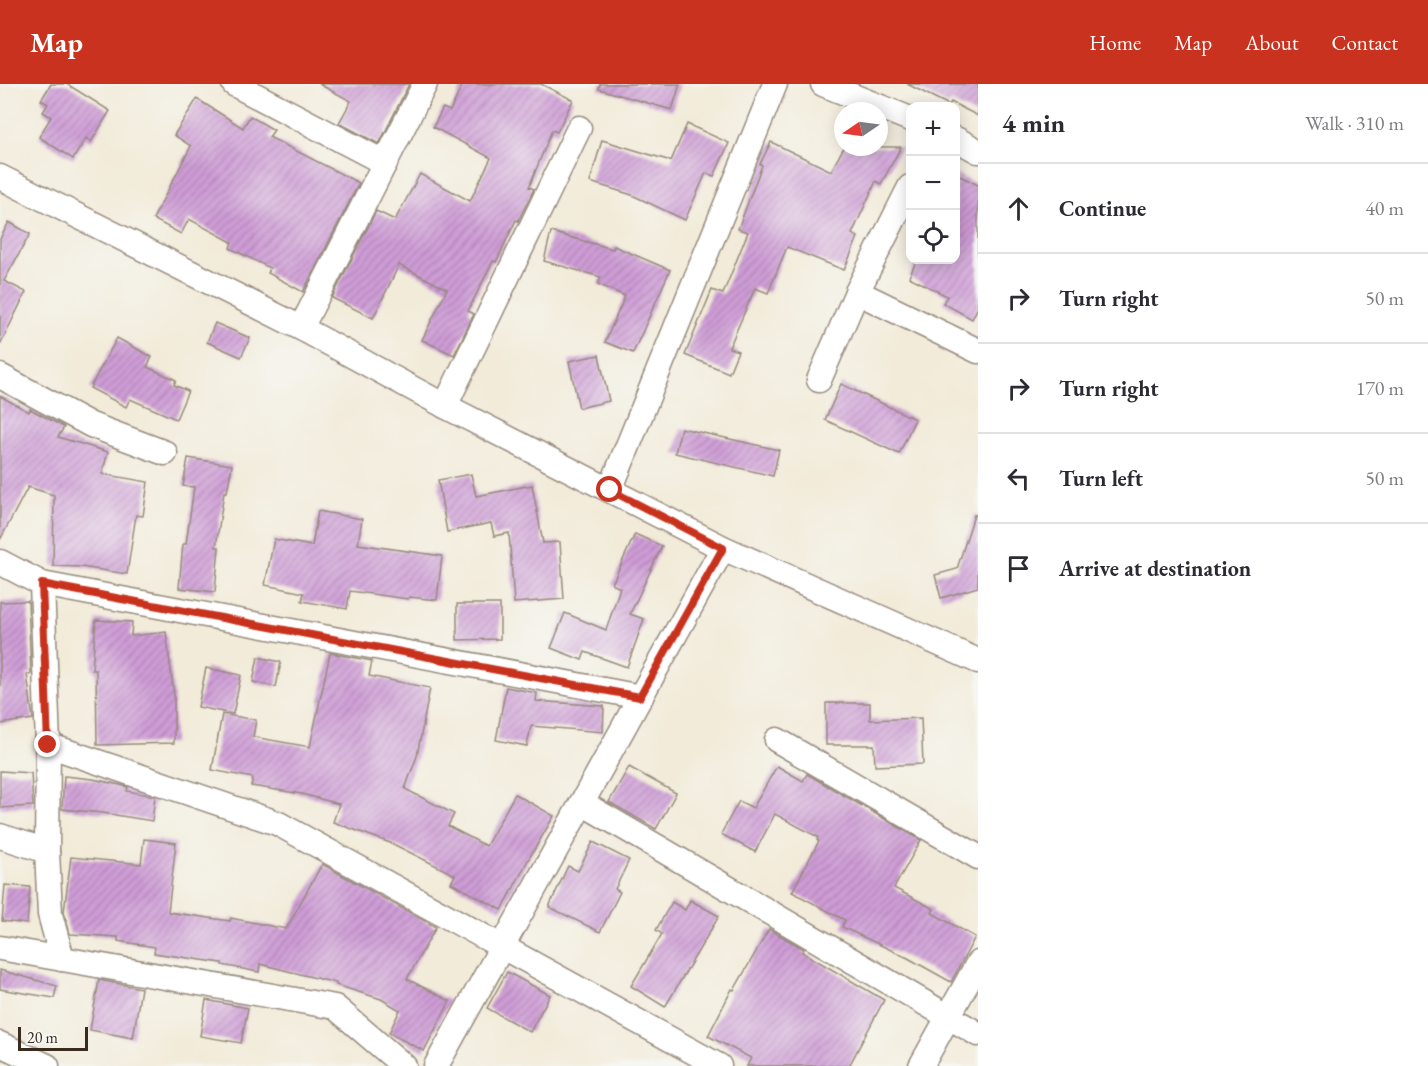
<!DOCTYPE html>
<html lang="en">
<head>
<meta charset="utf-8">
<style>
	:root { --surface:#fff; --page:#f7f7f7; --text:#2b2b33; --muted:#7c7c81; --line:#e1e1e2; --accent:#c8321e }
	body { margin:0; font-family:"EB Garamond",serif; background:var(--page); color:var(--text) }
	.controls { position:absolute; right:18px; top:18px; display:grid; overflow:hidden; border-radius:12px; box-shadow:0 3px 15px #0003 }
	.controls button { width:54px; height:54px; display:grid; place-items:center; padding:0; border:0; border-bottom:2px solid var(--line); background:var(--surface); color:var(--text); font:30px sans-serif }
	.compass { position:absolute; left:834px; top:18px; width:54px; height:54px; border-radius:50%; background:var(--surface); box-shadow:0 3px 15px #0003; rotate:257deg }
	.scale { position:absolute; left:18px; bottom:15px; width:70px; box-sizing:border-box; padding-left:6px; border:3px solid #3b2a1e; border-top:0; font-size:16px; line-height:21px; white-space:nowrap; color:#3b2a1e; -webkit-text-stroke:4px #f6f6f2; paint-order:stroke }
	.stop { position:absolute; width:18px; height:18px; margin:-14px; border:4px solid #c8321e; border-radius:50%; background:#fff }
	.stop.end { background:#c8321e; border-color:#fff; box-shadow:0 2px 6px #0008 }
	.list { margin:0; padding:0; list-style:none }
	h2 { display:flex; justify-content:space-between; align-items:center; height:78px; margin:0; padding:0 24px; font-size:26px }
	h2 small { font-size:20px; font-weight:400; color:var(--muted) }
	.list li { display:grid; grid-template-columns:39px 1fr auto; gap:18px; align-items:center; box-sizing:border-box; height:90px; padding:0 24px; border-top:2px solid var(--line) }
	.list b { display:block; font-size:22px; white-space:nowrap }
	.list em { font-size:20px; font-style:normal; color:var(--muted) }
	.icon { flex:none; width:33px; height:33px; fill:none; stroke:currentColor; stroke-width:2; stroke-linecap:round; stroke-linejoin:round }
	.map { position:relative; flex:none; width:978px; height:982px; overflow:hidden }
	header { display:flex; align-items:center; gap:36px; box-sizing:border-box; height:84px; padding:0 30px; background:var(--accent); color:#fff }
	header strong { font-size:28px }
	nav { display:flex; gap:33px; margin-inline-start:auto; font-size:21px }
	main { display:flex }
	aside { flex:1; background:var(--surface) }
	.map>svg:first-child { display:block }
</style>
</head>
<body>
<header>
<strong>Map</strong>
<nav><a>Home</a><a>Map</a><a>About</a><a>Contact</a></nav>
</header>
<main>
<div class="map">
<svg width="978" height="982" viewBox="0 0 978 982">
	<defs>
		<pattern id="building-hatch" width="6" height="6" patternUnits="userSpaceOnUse" patternTransform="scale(1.5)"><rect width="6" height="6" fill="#cf9dd7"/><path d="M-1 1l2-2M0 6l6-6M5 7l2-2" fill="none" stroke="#a980ae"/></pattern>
	</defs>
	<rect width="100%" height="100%" fill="#f6f6f2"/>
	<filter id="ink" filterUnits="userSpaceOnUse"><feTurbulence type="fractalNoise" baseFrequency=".0167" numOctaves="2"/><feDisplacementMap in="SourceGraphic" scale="12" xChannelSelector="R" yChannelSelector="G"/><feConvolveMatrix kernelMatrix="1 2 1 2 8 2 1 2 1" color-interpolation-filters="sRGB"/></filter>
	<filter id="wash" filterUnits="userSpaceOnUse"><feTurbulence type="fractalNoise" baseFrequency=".008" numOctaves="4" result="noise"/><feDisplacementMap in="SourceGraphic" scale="24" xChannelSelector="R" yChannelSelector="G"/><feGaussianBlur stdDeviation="1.35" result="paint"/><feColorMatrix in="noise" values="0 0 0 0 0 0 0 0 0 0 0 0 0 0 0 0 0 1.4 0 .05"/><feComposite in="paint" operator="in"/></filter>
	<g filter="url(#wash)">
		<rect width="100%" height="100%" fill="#f2ebd9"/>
		<g id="blocks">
			<g fill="url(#building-hatch)">
				<polygon points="51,0 67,0 110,27 91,58 86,54 73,75 39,53 51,33 43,28 48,20 41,16"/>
				<polygon points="319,0 409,0 379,60 339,39 351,17"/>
				<polygon points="463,0 541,0 573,16 557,48 552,46 529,103 534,105 518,137 516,136 496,178 493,177 468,227 474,230 454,271 422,256 447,205 399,181 373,234 332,214 376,127 395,136 420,90 470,117 491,74 433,43 443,24 450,27"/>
				<polygon points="600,0 680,0 672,26 599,5"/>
				<polygon points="907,0 978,0 978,32 951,18 949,21"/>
				<polygon points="197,15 243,44 250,32 274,46 269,53 359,99 303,208 268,189 270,184 230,164 232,158 189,135 181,150 153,135 191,62 174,51"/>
				<polygon points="687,40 729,59 714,92 706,89 685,136 632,111 590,98 602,56 671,77"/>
				<polygon points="771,58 831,87 844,63 901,63 881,100 876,97 852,150 858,153 844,186 787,163 768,209 755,204 729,264 738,267 729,289 685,271 712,206 723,210 748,148 738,145 762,81 760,80"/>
				<polygon points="956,90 978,101 978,223 972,235 943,219 947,212 909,193 917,176 956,176"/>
				<polygon points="9,138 30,150 4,197 26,208 0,261 0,155"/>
				<polygon points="551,148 613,165 614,162 670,186 633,269 605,258 625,212 598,200 601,193 544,177"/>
				<polygon points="215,239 250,254 241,273 207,258"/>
				<polygon points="117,254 152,273 147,283 176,296 174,301 188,307 176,335 130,315 126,323 90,304"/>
				<polygon points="599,271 609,317 579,324 569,277"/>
				<polygon points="841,300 915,335 899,370 825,336"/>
				<polygon points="0,312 29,328 30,325 64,343 58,353 108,368 102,390 148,398 143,432 136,431 127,490 81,483 53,482 54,411 28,403 0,456"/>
				<polygon points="681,344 779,366 773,392 675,369"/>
				<polygon points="188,374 232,381 227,408 224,408 216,463 219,463 215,508 179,504 183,460 186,460 194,403 183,402"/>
				<polygon points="471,390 476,412 532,401 543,459 560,458 564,515 514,519 509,449 494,452 491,439 447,448 438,396"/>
				<polygon points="318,427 362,435 358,460 442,472 437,516 409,513 408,515 350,507 347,525 302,517 304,509 265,501 274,455 312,462"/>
				<polygon points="974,431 978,431 978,503 941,514 935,491 957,485"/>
				<polygon points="635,450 662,462 630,530 644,535 627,583 585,568 582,576 551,564 565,529 606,546 620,504 612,500"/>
				<polygon points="28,517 31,590 27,590 33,635 0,640 0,518"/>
				<polygon points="457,520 500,520 500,555 457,556"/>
				<polygon points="96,536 132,538 131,552 166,548 174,611 174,659 97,661 96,586 92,586"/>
				<polygon points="330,569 372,577 369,592 430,604 417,672 405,705 454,730 448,742 486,762 515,710 554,732 528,776 502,826 451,799 455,791 393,760 333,738 339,720 302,710 251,702 253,694 212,686 222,630 256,636 253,653 310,663"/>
				<polygon points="258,573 281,578 276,603 253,598"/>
				<polygon points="206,584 241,591 233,630 198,623"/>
				<polygon points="506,603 537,609 536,617 604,622 603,648 531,642 527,662 496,656"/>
				<polygon points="826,619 870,619 870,636 921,634 923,680 875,682 874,661 826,661"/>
				<polygon points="777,682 803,697 807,690 921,756 894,804 934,825 932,829 975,853 951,898 908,874 842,843 845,836 792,808 819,757 817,756 818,753 775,730 755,768 721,750 739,717 753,724"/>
				<polygon points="629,683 676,709 656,745 609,718"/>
				<polygon points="0,687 31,689 33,722 0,724"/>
				<polygon points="64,692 93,695 120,701 128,703 127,707 155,712 152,737 103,729 62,725"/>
				<polygon points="144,755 176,759 168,828 230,837 231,834 286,845 322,780 436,843 407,895 450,917 424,967 389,949 400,926 381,915 336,901 336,899 260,880 259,888 222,881 222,879 154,869 155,863 118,857 118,853 70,850 64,828 71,773 141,780"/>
				<polygon points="593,758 629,776 615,805 620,808 600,848 549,823 568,782 578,787"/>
				<polygon points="5,801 30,803 27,840 2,837"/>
				<polygon points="690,816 719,832 665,923 631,902 662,850 656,846 672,818 685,826"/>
				<polygon points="769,845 804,865 802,868 884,916 849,982 747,982 751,974 708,952 732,905 734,906"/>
				<polygon points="0,886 57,902 54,914 0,905"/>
				<polygon points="507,888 550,911 530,948 487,924"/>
				<polygon points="99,896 141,904 133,954 90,946"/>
				<polygon points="206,916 248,924 241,959 200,952"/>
			</g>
		</g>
	</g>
	<g filter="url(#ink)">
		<use href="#blocks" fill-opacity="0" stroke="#968a7c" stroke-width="1.5"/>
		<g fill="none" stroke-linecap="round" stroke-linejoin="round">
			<defs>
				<g id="street">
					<polyline points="234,0 385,79"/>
					<polyline points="823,0 910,35"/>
					<polyline points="956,55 978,67"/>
					<polyline points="0,93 301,244 445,322 723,464 978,577"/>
					<polyline points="857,208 978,267"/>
					<polyline points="301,244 425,0"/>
					<polyline points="0,292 91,341 165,369"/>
					<polyline points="819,296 857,208 910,103"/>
					<polyline points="445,322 579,44"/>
					<polyline points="610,406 775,0"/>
					<polyline points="0,478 42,500 641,613"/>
					<polyline points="42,500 48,661"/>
					<polyline points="777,656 978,773"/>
					<polyline points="582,719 978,950"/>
					<polyline points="0,752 47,767 48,661 277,739 719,982"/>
					<polyline points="47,767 50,830 62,875"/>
					<polyline points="0,864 335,923 404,982"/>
					<polyline points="0,960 47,982"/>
					<polyline points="436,982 723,464"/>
					<polyline points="921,982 978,879"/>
				</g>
			</defs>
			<use href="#street" stroke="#968a7c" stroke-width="27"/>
			<use href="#street" stroke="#fff" stroke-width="24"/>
		</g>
	</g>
	<g fill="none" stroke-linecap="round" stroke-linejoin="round" filter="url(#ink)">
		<polyline stroke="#c8321e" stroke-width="8" points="48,661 42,500 640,613 723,464 610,406"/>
	</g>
</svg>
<div class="controls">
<button>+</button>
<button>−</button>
<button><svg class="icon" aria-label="locate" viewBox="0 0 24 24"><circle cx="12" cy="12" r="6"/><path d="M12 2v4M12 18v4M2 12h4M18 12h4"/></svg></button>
</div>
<svg class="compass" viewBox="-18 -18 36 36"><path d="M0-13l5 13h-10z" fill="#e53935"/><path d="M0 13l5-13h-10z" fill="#7c7c81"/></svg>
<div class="scale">20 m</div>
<div class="stop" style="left:610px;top:406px"></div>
<div class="stop end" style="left:48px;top:661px"></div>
</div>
<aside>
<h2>4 min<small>Walk · 310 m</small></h2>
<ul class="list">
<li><svg class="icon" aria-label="ahead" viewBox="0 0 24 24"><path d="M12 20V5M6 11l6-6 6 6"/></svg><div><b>Continue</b></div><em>40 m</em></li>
<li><svg class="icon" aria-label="right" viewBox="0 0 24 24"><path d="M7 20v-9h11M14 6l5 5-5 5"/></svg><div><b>Turn right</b></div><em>50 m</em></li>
<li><svg class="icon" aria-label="right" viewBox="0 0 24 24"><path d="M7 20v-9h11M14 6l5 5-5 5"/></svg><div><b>Turn right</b></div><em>170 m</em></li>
<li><svg class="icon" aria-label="left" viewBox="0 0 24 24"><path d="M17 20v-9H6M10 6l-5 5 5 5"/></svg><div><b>Turn left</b></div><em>50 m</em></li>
<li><svg class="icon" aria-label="arrive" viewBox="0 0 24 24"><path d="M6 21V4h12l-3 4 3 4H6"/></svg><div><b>Arrive at destination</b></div></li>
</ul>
</aside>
</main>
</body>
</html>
